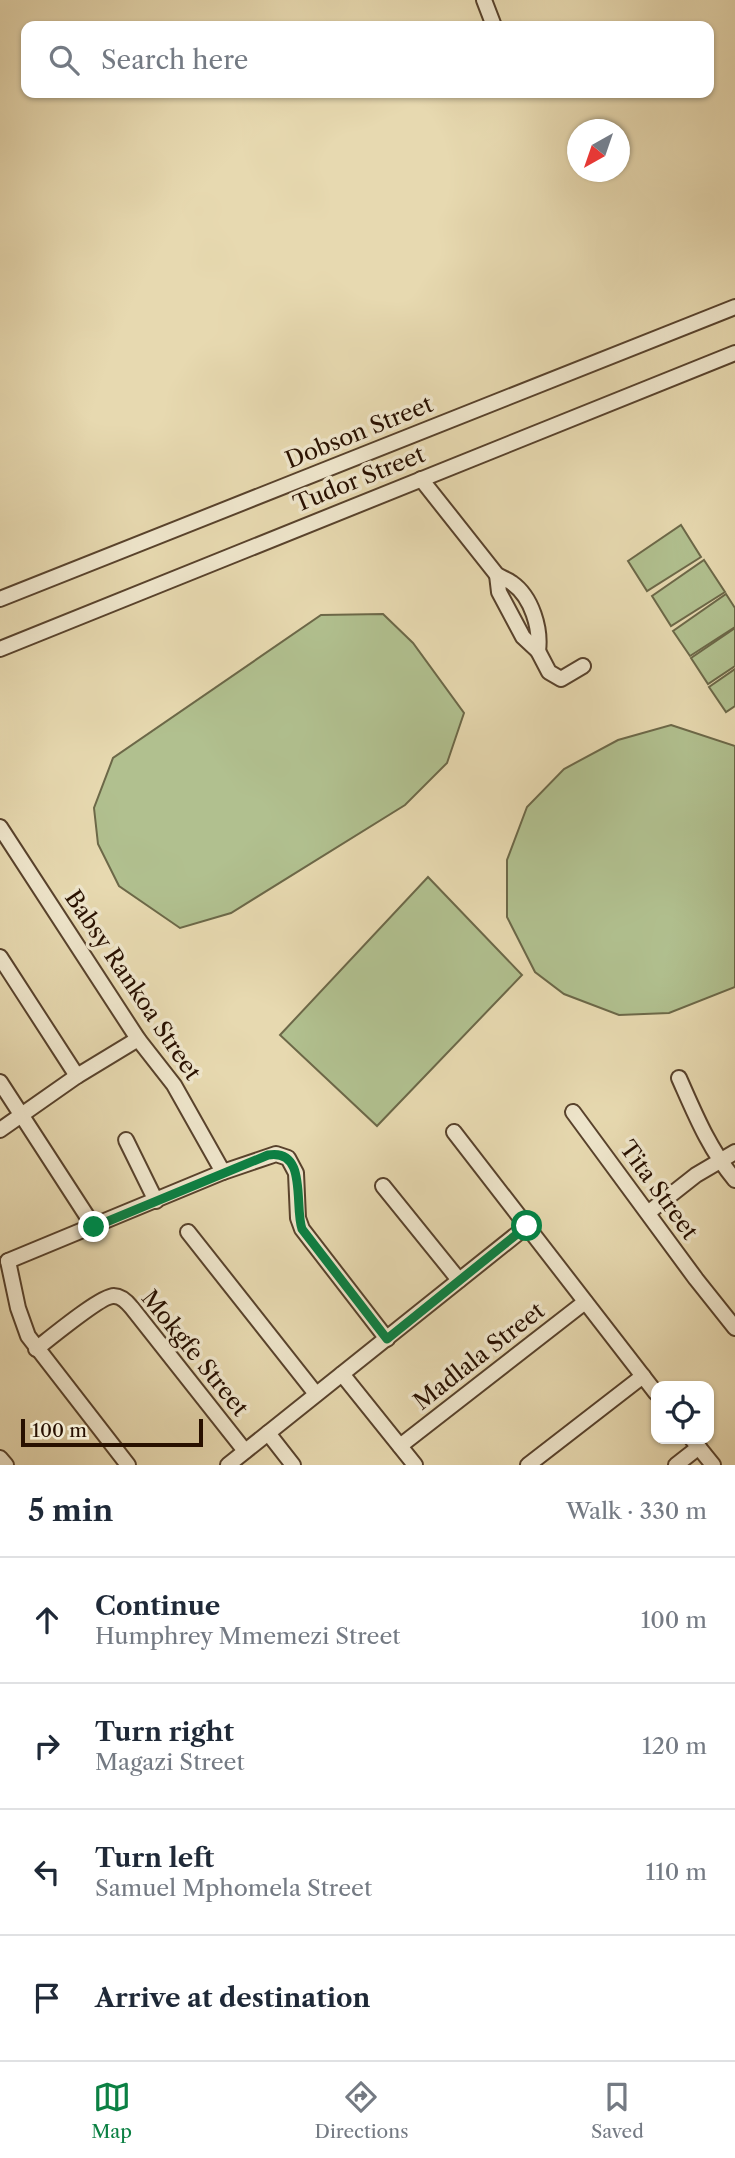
<!DOCTYPE html>
<html lang="en">
<head>
<meta charset="utf-8">
<style>
	:root { --surface:#fff; --page:#f2f2f3; --text:#1f2937; --muted:#747a83; --line:#e0e1e3; --accent:#0b8043 }
	body { margin:0; font-family:"Libre Caslon Text",serif; background:var(--page); color:var(--text) }
	.controls { position:absolute; right:21px; bottom:21px; display:grid; overflow:hidden; border-radius:14px; box-shadow:0 2px 5px #0004 }
	.controls button { width:63px; height:63px; display:grid; place-items:center; padding:0; border:0; border-bottom:2px solid var(--line); background:var(--surface); color:var(--text); font:35px sans-serif }
	.compass { position:absolute; left:567px; top:119px; width:63px; height:63px; border-radius:50%; background:var(--surface); box-shadow:0 2px 5px #0004; rotate:220deg }
	.scale { position:absolute; left:21px; bottom:18px; width:182px; box-sizing:border-box; padding-left:7px; border:4px solid #281000; border-top:0; font-size:19px; line-height:24px; white-space:nowrap; color:#281000; -webkit-text-stroke:5px #efe6cc; paint-order:stroke }
	.stop { position:absolute; width:21px; height:21px; margin:-16px; border:5px solid #0b8043; border-radius:50%; background:#fff }
	.stop.end { background:#0b8043; border-color:#fff; box-shadow:0 2px 7px #0008 }
	.list { margin:0; padding:0; list-style:none }
	h2 { display:flex; justify-content:space-between; align-items:center; height:91px; margin:0; padding:0 28px; font-size:30px }
	h2 small { font-size:23px; font-weight:400; color:var(--muted) }
	.list li { display:grid; grid-template-columns:46px 1fr auto; gap:21px; align-items:center; box-sizing:border-box; height:126px; padding:0 28px; border-top:2px solid var(--line) }
	.list b { display:block; font-size:26px; white-space:nowrap }
	.list p { margin:0; font-size:23px; white-space:nowrap; color:var(--muted) }
	.list em { font-size:23px; font-style:normal; color:var(--muted) }
	.icon { flex:none; width:38px; height:38px; fill:none; stroke:currentColor; stroke-width:2; stroke-linecap:round; stroke-linejoin:round }
	.map { position:relative; flex:none; width:735px; height:1465px; overflow:hidden }
	.search { position:absolute; background:var(--surface); box-shadow:0 2px 5px #0004; left:21px; right:21px; top:21px; height:77px; display:flex; align-items:center; gap:18px; box-sizing:border-box; padding:0 24px; border-radius:14px; color:var(--muted); font-size:26px }
	.sheet { height:595px; background:var(--surface) }
	nav { display:flex; justify-content:space-around; align-items:center; box-sizing:border-box; height:98px; border-top:2px solid var(--line); background:var(--surface); font-size:19px; color:var(--muted) }
	nav a { display:grid; justify-items:center; gap:4px }
	nav .on { color:var(--accent) }
	.map>svg:first-child { display:block }
</style>
</head>
<body>
<div class="map">
<svg width="735" height="1465" viewBox="0 0 735 1465">
	<rect width="100%" height="100%" fill="#e7d9b0"/>
	<filter id="stains"><feTurbulence type="fractalNoise" baseFrequency=".00286" numOctaves="4"/><feColorMatrix values="0 0 0 0 .2 0 0 0 0 .09 0 0 0 0 .02 0 0 0 .5 -.17"/></filter>
	<radialGradient id="worn" r=".72"><stop offset=".6" stop-color="#630" stop-opacity="0"/><stop offset="1" stop-color="#630" stop-opacity=".3"/></radialGradient>
	<g fill="#b1c08f" stroke="#6c6848" stroke-width="2">
		<polygon points="681,525 701,557 647,591 628,561"/>
		<polygon points="704,560 725,592 671,626 652,596"/>
		<polygon points="726,594 735,608 735,627 690,656 673,631"/>
		<polygon points="383,614 413,643 464,713 447,763 405,805 231,913 180,928 119,886 98,844 94,808 113,758 321,615"/>
		<polygon points="735,628 735,666 708,684 691,658"/>
		<polygon points="735,669 735,706 726,712 709,687"/>
		<polygon points="671,725 735,746 735,987 669,1013 619,1015 564,994 535,972 507,917 507,860 527,807 564,769 618,740"/>
		<polygon points="428,877 522,975 377,1126 280,1035"/>
	</g>
	<g fill="none" stroke-linecap="round" stroke-linejoin="round">
		<defs>
			<g id="minor">
				<polyline points="484,0 494,26"/>
				<path d="M 421,479 L 497,575 C 502,578 508,580 512,583 C 532,597 541,629 538,651"/>
				<polyline points="497,575 499,592 523,637 538,651 549,672 561,679 583,666"/>
				<polyline points="0,599 735,307"/>
				<polyline points="0,649 735,353"/>
				<polyline points="0,827 138,1039 174,1085 223,1172"/>
				<polyline points="0,957 77,1076"/>
				<path d="M 679,1078 C 695,1114 709,1149 735,1180"/>
				<polyline points="0,1082 94,1227"/>
				<polyline points="573,1112 696,1279 735,1328"/>
				<polyline points="0,1130 77,1076 138,1039"/>
				<polyline points="454,1132 656,1393"/>
				<polyline points="126,1140 156,1201"/>
				<polyline points="383,1186 459,1280"/>
				<polyline points="649,1212 696,1175 735,1152"/>
				<polyline points="188,1232 316,1394"/>
				<polyline points="8,1261 223,1172 276,1154 288,1158 296,1173 298,1218 302,1229 387,1339"/>
				<polyline points="8,1261 18,1308 28,1336 128,1465"/>
				<path d="M 36,1349 C 49,1339 102,1295 114,1296 C 122,1296 128,1303 132,1308 L 245,1451"/>
				<polyline points="342,1374 415,1465"/>
				<polyline points="268,1433 293,1465"/>
				<polyline points="692,1439 713,1465"/>
				<polyline points="400,1446 585,1302"/>
				<polyline points="0,1458 6,1465"/>
				<polyline points="228,1465 527,1226"/>
				<polyline points="528,1465 643,1376"/>
				<polyline points="676,1465 699,1447"/>
			</g>
		</defs>
		<use href="#minor" stroke="#58422c" stroke-width="18"/>
		<use href="#minor" stroke="#efe6cc" stroke-width="14"/>
	</g>
	<g fill="none" stroke-linecap="round" stroke-linejoin="round">
		<path stroke="#0b8043" stroke-width="9" d="M 94,1227 L 268,1155 C 308,1148 294,1206 302,1229 L 387,1339 L 527,1226"/>
	</g>
	<g text-anchor="middle" dominant-baseline="central" stroke-width="7" stroke-linejoin="round" paint-order="stroke">
		<g font-size="23" fill="#281000" stroke="#efe6cc">
			<text transform="translate(359 432) rotate(-22)">Dobson Street</text>
			<text transform="translate(359 479) rotate(-22)">Tudor Street</text>
			<text transform="translate(133 985) rotate(56)">Babsy Rankoa Street</text>
			<text transform="translate(659 1190) rotate(54)">Tita Street</text>
			<text transform="translate(195 1353) rotate(51)">Mokgfe Street</text>
			<text transform="translate(479 1356) rotate(-38)">Madlala Street</text>
		</g>
	</g>
	<rect width="100%" height="100%" filter="url(#stains)"/>
	<rect width="100%" height="100%" fill="url(#worn)"/>
</svg>
<div class="controls">
<button><svg class="icon" aria-label="locate" viewBox="0 0 24 24"><circle cx="12" cy="12" r="6"/><path d="M12 2v4M12 18v4M2 12h4M18 12h4"/></svg></button>
</div>
<svg class="compass" viewBox="-18 -18 36 36"><path d="M0-13l5 13h-10z" fill="#e53935"/><path d="M0 13l5-13h-10z" fill="#747a83"/></svg>
<div class="scale">100 m</div>
<div class="stop" style="left:527px;top:1226px"></div>
<div class="stop end" style="left:94px;top:1227px"></div>
<div class="search"><svg class="icon" aria-label="search" viewBox="0 0 24 24"><circle cx="10" cy="10" r="6"/><path d="M15 15l6 6"/></svg>Search here</div>
</div>
<section class="sheet">
<h2>5 min<small>Walk · 330 m</small></h2>
<ul class="list">
<li><svg class="icon" aria-label="ahead" viewBox="0 0 24 24"><path d="M12 20V5M6 11l6-6 6 6"/></svg><div><b>Continue</b><p>Humphrey Mmemezi Street</p></div><em>100 m</em></li>
<li><svg class="icon" aria-label="right" viewBox="0 0 24 24"><path d="M7 20v-9h11M14 6l5 5-5 5"/></svg><div><b>Turn right</b><p>Magazi Street</p></div><em>120 m</em></li>
<li><svg class="icon" aria-label="left" viewBox="0 0 24 24"><path d="M17 20v-9H6M10 6l-5 5 5 5"/></svg><div><b>Turn left</b><p>Samuel Mphomela Street</p></div><em>110 m</em></li>
<li><svg class="icon" aria-label="arrive" viewBox="0 0 24 24"><path d="M6 21V4h12l-3 4 3 4H6"/></svg><div><b>Arrive at destination</b></div></li>
</ul>
</section>
<nav>
<a class="on"><svg class="icon" aria-label="map" viewBox="0 0 24 24"><path d="M3 6l6-2 6 2 6-2v14l-6 2-6-2-6 2zM9 4v14M15 6v14"/></svg>Map</a>
<a><svg class="icon" aria-label="directions" viewBox="0 0 24 24"><path d="M12 3l9 9-9 9-9-9zM9 14v-3h6M13 9l2 2-2 2"/></svg>Directions</a>
<a><svg class="icon" aria-label="saved" viewBox="0 0 24 24"><path d="M7 4h10v16l-5-4-5 4z"/></svg>Saved</a>
</nav>
</body>
</html>
